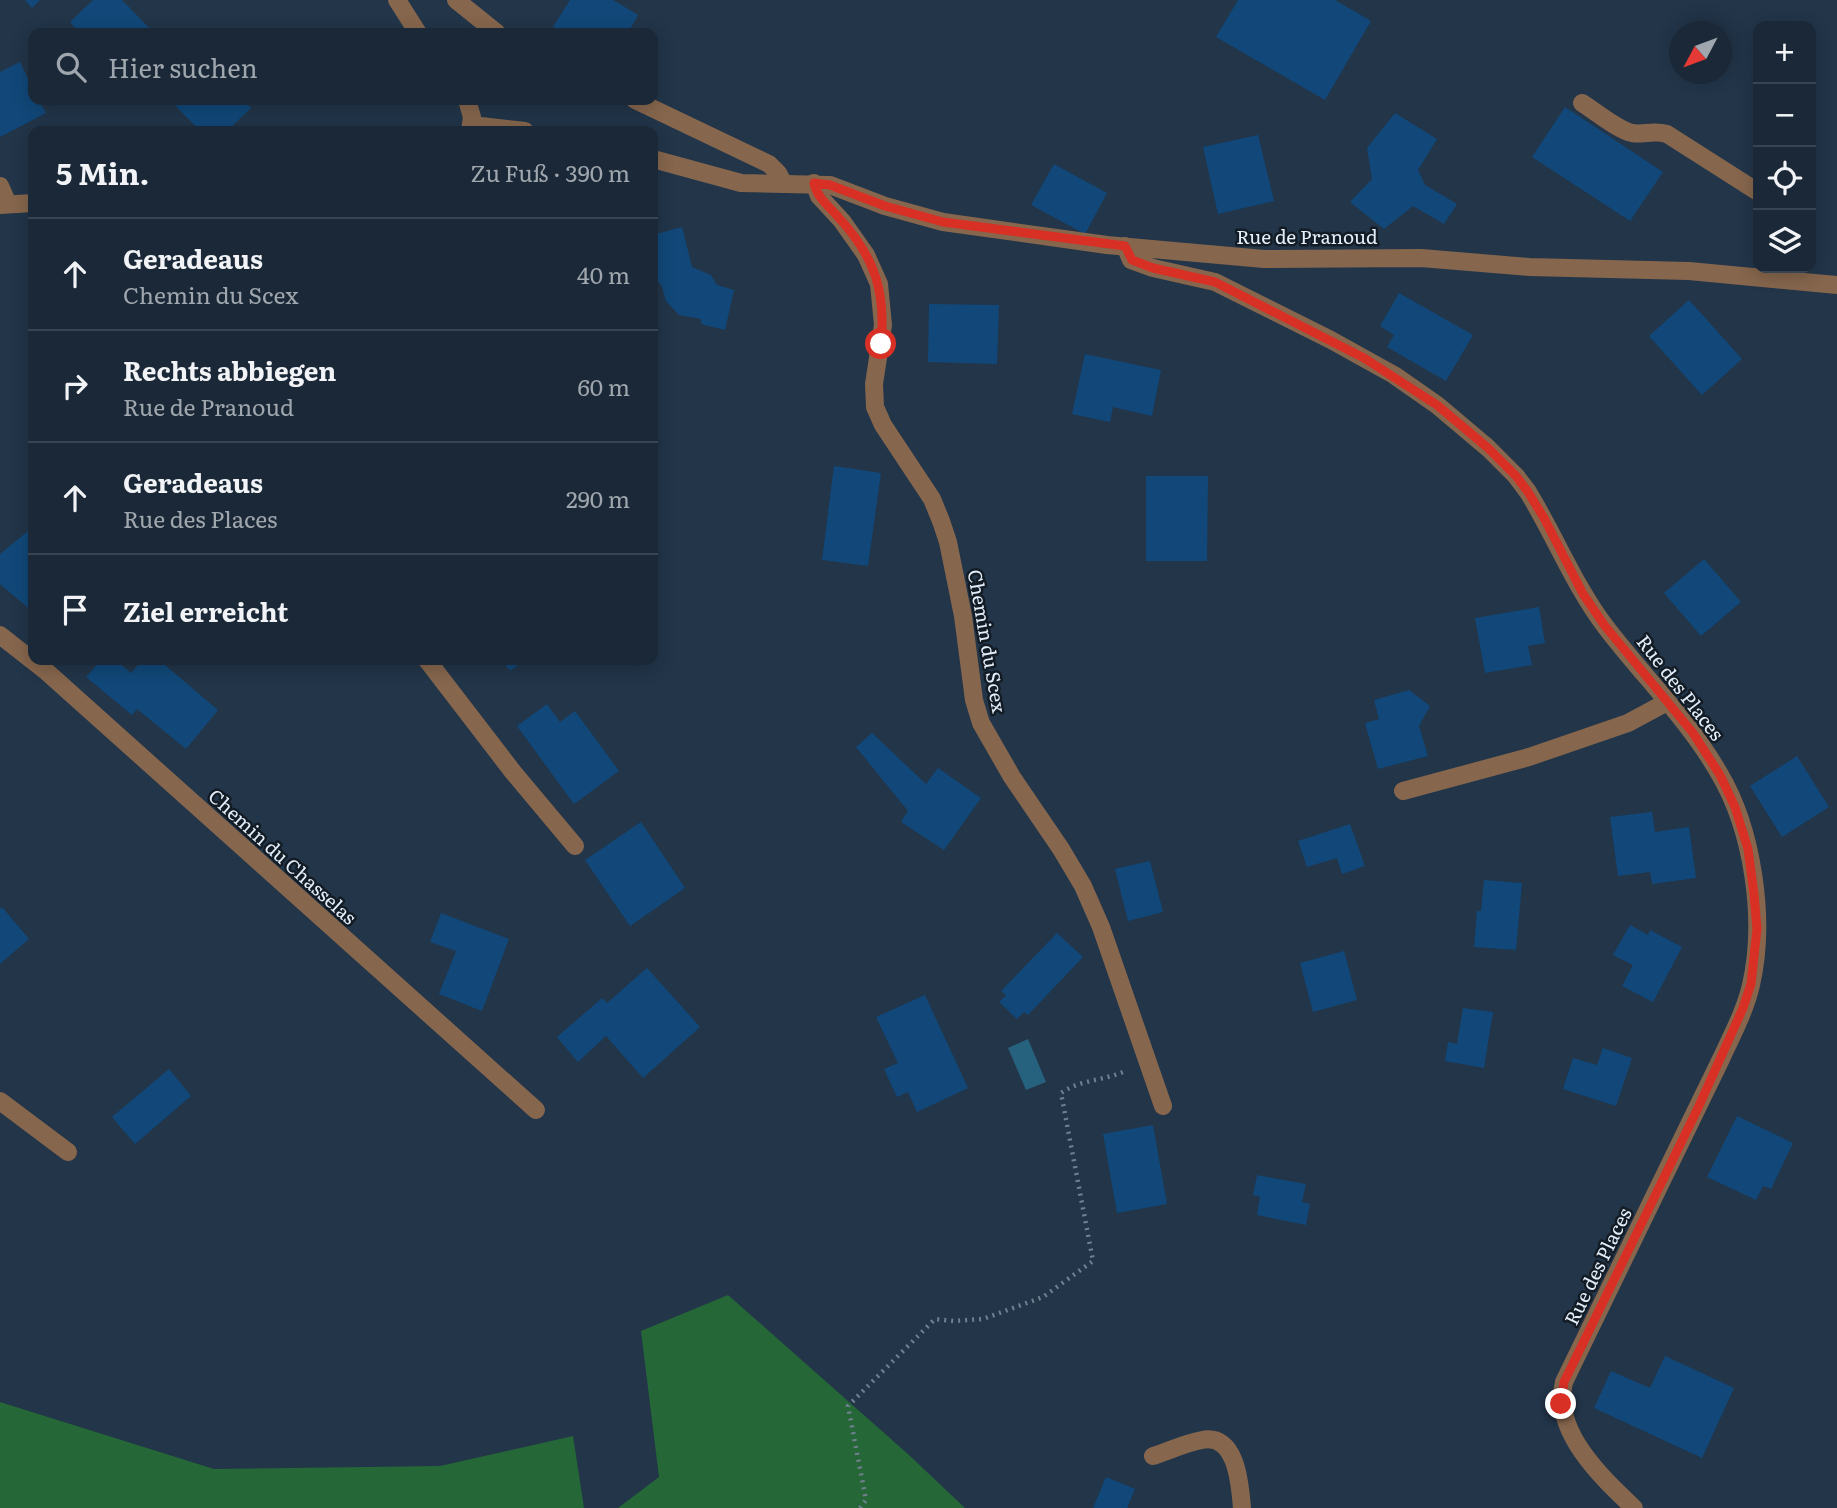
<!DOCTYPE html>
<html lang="de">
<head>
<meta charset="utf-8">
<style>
	:root { --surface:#1a2837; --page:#273442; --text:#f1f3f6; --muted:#9fa6ad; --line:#384452 }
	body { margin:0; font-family:Literata,serif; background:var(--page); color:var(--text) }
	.controls { position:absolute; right:21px; top:21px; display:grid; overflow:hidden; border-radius:14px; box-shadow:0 4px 18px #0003 }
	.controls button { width:63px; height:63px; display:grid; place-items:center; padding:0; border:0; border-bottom:2px solid var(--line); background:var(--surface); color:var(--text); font:35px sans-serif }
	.compass { position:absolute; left:1669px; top:21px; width:63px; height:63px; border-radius:50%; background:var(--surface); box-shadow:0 4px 18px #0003; rotate:229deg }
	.stop { position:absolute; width:21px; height:21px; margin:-16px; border:5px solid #d93025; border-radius:50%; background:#fff }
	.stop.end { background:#d93025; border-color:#fff; box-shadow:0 2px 7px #0008 }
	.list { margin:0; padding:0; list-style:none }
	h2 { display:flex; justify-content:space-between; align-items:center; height:91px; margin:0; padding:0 28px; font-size:30px }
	h2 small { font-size:23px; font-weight:400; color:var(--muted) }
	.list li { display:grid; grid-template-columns:46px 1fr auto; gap:21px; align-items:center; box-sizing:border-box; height:112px; padding:0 28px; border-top:2px solid var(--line) }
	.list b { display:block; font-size:26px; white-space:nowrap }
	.list p { margin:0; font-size:23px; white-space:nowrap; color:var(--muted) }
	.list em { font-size:23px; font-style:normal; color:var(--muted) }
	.icon { flex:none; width:38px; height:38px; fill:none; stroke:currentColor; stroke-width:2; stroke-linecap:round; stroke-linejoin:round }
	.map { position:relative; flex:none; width:1837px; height:1508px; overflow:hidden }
	.search { position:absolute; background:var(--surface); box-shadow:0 4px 18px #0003; left:28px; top:28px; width:630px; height:77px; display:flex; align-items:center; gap:18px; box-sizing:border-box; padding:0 24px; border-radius:14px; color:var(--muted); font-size:26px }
	.panel { position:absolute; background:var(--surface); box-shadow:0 4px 18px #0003; left:28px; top:126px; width:630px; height:539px; border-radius:14px }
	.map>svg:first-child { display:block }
</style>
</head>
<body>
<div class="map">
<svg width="1837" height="1508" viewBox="0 0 1837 1508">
	<rect width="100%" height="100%" fill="#223549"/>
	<g fill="#266738">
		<polygon points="728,1295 909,1455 965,1508 618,1508 659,1477 641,1331"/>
		<polygon points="0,1402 214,1469 440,1466 573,1436 584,1508 0,1508"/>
	</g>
	<polygon fill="#26627d" points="1028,1039 1046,1082 1026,1090 1008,1048"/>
	<g fill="#114879">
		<polygon points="25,0 40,0 32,8"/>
		<polygon points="93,0 122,0 154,33 80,33 70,22"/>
		<polygon points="570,0 613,0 638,15 628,33 563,33 553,27"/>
		<polygon points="1238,0 1335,0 1371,21 1325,100 1216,37"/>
		<polygon points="20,62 33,89 33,100 39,100 46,113 0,137 0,72"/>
		<polygon points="170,100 243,100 251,108 227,131 200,131"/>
		<polygon points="1565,107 1663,172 1630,221 1532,157"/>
		<polygon points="1395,113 1437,139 1418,170 1425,185 1457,204 1444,224 1413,206 1384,229 1350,202 1372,179 1367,148"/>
		<polygon points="1258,135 1274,201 1218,214 1203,147"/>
		<polygon points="1054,164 1107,193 1085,234 1031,205"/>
		<polygon points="682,227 692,267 711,275 717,285 734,290 725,330 701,324 701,319 679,315 666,301 661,284 653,280 653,235"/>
		<polygon points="1399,293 1473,335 1446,381 1387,347 1394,335 1380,326"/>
		<polygon points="1689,300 1742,359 1702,395 1649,336"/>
		<polygon points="929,304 999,305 997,364 928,362"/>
		<polygon points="1085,354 1161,370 1152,416 1113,407 1110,422 1072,414"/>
		<polygon points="834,466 881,473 868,566 822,560"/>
		<polygon points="1146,476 1208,476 1207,561 1146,561"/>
		<polygon points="33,527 33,612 0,584 0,554"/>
		<polygon points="1704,559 1741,602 1701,636 1664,593"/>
		<polygon points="1539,607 1545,643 1528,646 1532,665 1485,673 1475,618"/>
		<polygon points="101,660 116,660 131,673 142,660 159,660 218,710 186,749 137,709 132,715 86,677"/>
		<polygon points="502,660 525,660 510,671"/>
		<polygon points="1409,690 1430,706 1419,726 1428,756 1378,769 1365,723 1379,719 1374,700"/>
		<polygon points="547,704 560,722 575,711 619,771 574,804 517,726"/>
		<polygon points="872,733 926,784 938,768 981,798 944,850 901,822 908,811 856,747"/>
		<polygon points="1797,756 1829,807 1782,837 1750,786"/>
		<polygon points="1652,812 1655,832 1689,827 1696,878 1652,884 1650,872 1618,876 1610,817"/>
		<polygon points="641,822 685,888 630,926 585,860"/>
		<polygon points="1350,824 1365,866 1342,874 1337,858 1307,867 1298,841"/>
		<polygon points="1150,861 1163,912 1128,921 1115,869"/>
		<polygon points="1484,880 1522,883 1516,950 1474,947 1477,911 1481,911"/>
		<polygon points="2,907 29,939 0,964 0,909"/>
		<polygon points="441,913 509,939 482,1011 439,994 456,951 430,942"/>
		<polygon points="1630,925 1648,935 1650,930 1682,947 1653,1002 1622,986 1633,965 1613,955"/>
		<polygon points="1057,933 1083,957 1028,1015 1024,1012 1017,1019 999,1002 1006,995 1001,991"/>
		<polygon points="1344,951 1357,1000 1313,1012 1300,963"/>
		<polygon points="647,968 700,1027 643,1078 606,1036 578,1062 557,1037 602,998 607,1003"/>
		<polygon points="925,995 968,1088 917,1112 908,1092 897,1097 884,1069 898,1063 876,1017"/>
		<polygon points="1463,1008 1493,1012 1484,1068 1445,1061 1448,1042 1457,1044"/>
		<polygon points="1603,1048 1632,1058 1616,1106 1563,1089 1573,1058 1597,1065"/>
		<polygon points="169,1069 191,1096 135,1144 112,1117"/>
		<polygon points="1737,1116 1793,1143 1771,1189 1763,1186 1756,1200 1707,1177"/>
		<polygon points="1153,1125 1167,1204 1117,1213 1103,1134"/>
		<polygon points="1257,1175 1306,1184 1302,1202 1310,1204 1306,1225 1257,1215 1260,1197 1253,1195"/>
		<polygon points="1665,1356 1734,1388 1702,1458 1594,1408 1611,1371 1650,1388"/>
		<polygon points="1106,1477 1135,1489 1127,1508 1093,1508"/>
	</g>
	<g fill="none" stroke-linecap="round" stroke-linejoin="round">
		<path stroke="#708091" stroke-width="4.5" stroke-dasharray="2 5" stroke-linecap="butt" d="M 860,1508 L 866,1500 L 848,1406 L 935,1319 L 954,1321 L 983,1319 L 1043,1297 L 1093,1261 L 1061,1093 C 1081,1079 1104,1081 1125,1071"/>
		<g stroke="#86664d" stroke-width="18">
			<polyline points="397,0 418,33"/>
			<polyline points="456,0 497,33"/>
			<polyline points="467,100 472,117 470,131"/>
			<polyline points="635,100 769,164 778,173 784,184"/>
			<path d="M 1582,103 C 1595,111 1618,130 1632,133 C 1644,135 1653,130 1667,134 L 1758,192"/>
			<polyline points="472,125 525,131"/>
			<polyline points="653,159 741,183 830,185 885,206 943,222 1107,245 1264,259 1421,258 1529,267 1689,271 1837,285"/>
			<polyline points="814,183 819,196 842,221 866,255 879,284 883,325 874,384 875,407 883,425 932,499 941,521 948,542 963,616 974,700 981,723 1012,777 1061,849 1083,886 1101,927 1163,1106"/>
			<polyline points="0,186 8,204"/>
			<polyline points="0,205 33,203"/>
			<path d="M 1125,246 L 1131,260 L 1153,268 L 1215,282 L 1331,340 L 1394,375 L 1437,405 L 1488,448 L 1516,476 L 1528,492 C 1555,536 1574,585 1605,626 C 1642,675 1688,719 1719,773 C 1753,830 1766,920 1751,985 C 1745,1011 1732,1035 1721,1059 L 1564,1382 C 1552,1431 1601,1477 1634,1508"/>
			<polyline points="0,635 47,672 536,1110"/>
			<polyline points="427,660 513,772 575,846"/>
			<polyline points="1403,791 1529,757 1628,723 1667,702"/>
			<polyline points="0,1101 68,1152"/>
			<path d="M 1153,1456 C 1169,1451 1185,1443 1202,1440 C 1237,1433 1240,1485 1242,1508"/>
		</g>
	</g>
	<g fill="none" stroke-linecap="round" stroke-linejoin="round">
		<path stroke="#d93025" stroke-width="9" d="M 881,344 C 886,292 875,257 839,218 C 829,206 817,198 814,183 L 830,185 L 885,206 L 943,222 L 1125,246 L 1132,260 L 1153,268 L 1215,282 L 1364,358 L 1437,405 L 1488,448 L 1516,476 L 1528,492 L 1544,518 L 1583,594 L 1605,626 L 1693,733 L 1720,775 L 1735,807 L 1748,849 L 1754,894 L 1757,929 L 1751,984 L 1743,1008 L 1698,1108 L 1564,1382 L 1561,1404"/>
	</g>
	<g text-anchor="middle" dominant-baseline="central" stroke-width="5" stroke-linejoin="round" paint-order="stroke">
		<g font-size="19" fill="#e2eefb" stroke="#131c25">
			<text x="1307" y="236">Rue de Pranoud</text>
			<text transform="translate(988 641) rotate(80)">Chemin du Scex</text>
			<text transform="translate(1681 687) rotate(52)">Rue des Places</text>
			<text transform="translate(283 856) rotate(42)">Chemin du Chasselas</text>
			<text transform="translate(1597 1266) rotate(-64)">Rue des Places</text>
		</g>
	</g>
</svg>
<div class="controls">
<button>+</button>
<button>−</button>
<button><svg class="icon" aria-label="locate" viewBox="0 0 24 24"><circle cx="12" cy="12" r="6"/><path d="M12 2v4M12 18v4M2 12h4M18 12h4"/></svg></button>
<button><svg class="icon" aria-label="layers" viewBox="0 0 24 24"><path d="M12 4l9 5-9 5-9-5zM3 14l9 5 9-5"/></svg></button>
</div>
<svg class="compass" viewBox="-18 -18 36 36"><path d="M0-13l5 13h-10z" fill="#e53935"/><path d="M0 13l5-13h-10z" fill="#9fa6ad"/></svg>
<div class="stop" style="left:881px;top:344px"></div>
<div class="stop end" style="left:1561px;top:1404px"></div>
<div class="search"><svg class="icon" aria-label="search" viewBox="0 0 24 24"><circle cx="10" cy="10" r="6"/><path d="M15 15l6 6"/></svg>Hier suchen</div>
<section class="panel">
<h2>5 Min.<small>Zu Fuß · 390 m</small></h2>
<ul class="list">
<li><svg class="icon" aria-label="ahead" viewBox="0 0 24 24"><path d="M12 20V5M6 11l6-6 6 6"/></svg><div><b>Geradeaus</b><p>Chemin du Scex</p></div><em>40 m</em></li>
<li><svg class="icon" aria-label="right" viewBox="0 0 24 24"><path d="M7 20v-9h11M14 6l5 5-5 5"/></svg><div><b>Rechts abbiegen</b><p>Rue de Pranoud</p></div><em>60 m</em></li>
<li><svg class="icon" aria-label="ahead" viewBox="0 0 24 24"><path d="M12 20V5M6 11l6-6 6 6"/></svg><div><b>Geradeaus</b><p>Rue des Places</p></div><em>290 m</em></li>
<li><svg class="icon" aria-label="arrive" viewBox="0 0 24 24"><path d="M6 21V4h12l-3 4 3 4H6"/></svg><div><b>Ziel erreicht</b></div></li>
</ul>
</section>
</div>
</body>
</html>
